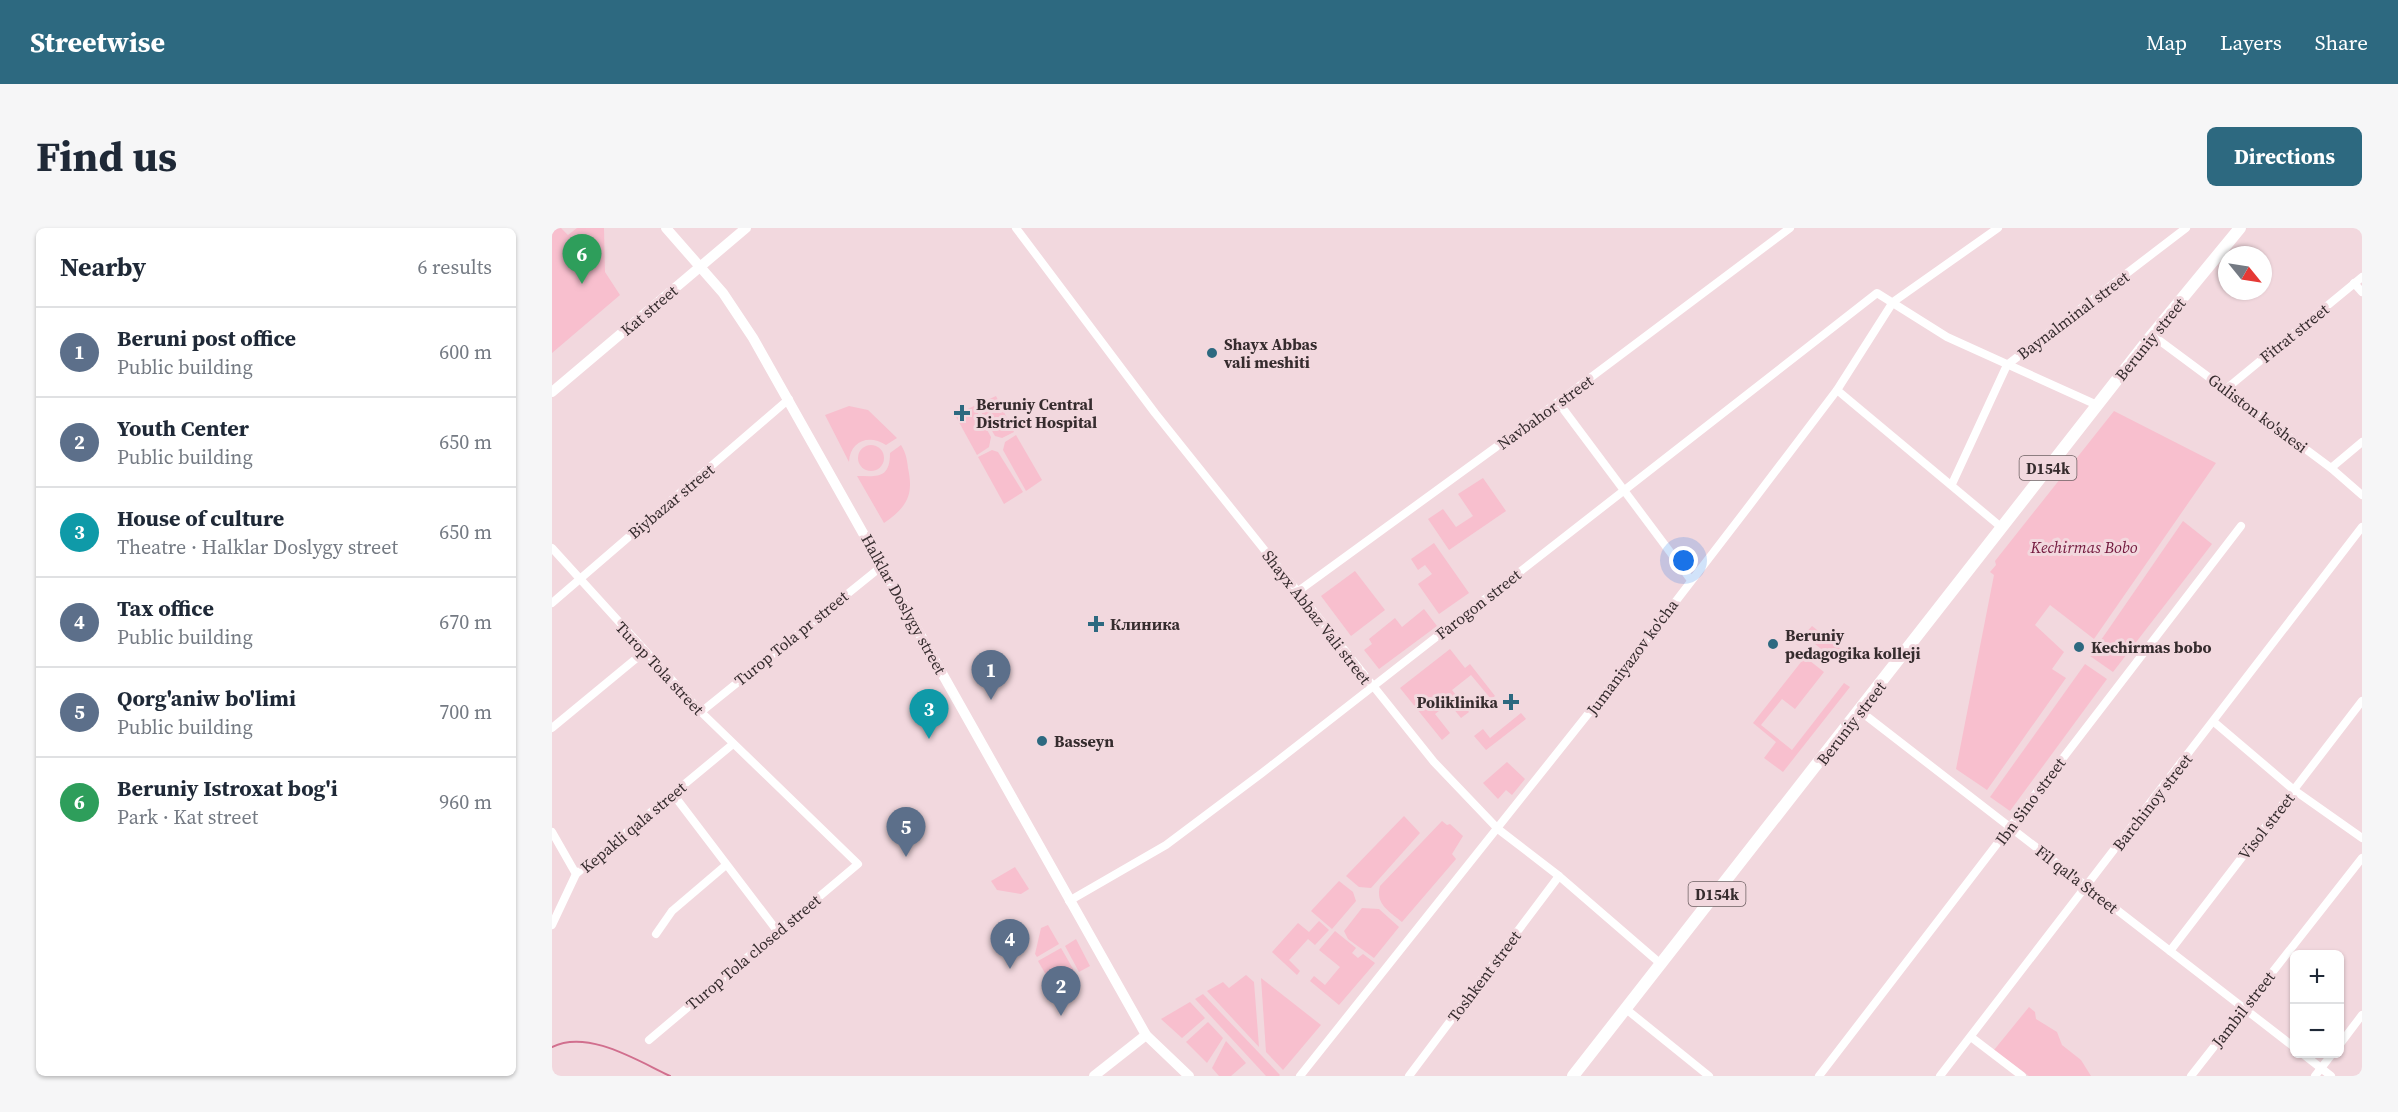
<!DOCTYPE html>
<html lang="en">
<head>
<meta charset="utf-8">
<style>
	:root { --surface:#fff; --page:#f6f6f7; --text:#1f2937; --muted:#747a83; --line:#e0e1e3; --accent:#2d6980 }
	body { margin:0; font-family:"Source Serif 4",serif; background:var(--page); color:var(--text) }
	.controls { position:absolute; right:18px; bottom:18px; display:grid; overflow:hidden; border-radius:9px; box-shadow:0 2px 4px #0004 }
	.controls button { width:54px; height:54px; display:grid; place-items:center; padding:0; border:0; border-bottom:2px solid var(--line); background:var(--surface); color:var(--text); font:30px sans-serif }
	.compass { position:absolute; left:1666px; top:18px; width:54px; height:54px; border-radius:50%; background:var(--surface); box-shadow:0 2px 4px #0004; rotate:120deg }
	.you { position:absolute; left:1132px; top:333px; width:21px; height:21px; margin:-15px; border:4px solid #fff; border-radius:50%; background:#1a73e8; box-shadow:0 0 0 9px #1a73e833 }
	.badge { display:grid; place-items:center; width:39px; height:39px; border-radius:50%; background:var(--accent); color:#fff; font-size:20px; font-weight:700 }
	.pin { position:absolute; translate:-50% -50px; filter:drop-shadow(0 2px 3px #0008) }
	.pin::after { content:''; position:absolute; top:32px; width:21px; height:18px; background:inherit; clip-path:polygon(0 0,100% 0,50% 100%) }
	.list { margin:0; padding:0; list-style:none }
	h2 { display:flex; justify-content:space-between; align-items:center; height:78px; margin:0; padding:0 24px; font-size:26px }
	h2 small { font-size:20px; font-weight:400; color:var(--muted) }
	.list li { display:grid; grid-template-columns:39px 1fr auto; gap:18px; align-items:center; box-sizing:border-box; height:90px; padding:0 24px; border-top:2px solid var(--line) }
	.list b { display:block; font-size:22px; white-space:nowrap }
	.list p { margin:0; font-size:20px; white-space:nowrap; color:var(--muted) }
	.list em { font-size:20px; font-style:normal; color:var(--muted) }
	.map { position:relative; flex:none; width:1810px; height:848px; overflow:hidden; border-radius:9px }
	header { display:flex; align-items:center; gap:36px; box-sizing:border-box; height:84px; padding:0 30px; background:var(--accent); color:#fff }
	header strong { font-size:28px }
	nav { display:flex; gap:33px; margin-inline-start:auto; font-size:21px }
	.intro { display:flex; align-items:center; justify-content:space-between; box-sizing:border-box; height:144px; padding:0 36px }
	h1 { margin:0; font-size:42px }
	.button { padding:15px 27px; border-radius:9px; background:var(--accent); color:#fff; font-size:21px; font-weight:700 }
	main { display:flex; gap:36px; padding:0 36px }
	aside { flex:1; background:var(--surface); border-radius:9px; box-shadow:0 2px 4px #0004 }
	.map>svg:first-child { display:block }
</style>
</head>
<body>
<header>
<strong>Streetwise</strong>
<nav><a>Map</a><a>Layers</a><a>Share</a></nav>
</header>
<div class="intro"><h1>Find us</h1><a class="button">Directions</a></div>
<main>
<aside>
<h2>Nearby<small>6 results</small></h2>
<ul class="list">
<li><span class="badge" style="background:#5c6f8a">1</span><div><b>Beruni post office</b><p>Public building</p></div><em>600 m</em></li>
<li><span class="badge" style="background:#5c6f8a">2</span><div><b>Youth Center</b><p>Public building</p></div><em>650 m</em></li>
<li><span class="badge" style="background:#0f9aa8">3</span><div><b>House of culture</b><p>Theatre · Halklar Doslygy street</p></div><em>650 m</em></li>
<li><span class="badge" style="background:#5c6f8a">4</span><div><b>Tax office</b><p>Public building</p></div><em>670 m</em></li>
<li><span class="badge" style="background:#5c6f8a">5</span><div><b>Qorg'aniw bo'limi</b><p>Public building</p></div><em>700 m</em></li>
<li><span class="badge" style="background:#2e9e5b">6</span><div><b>Beruniy Istroxat bog'i</b><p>Park · Kat street</p></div><em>960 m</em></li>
</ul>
</aside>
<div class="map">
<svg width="1810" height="848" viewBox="0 0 1810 848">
	<rect width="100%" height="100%" fill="#f2d8de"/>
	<g fill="#f8bfce">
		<polygon points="0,0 9,0 16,7 25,0 52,0 53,44 68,67 0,125"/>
		<polygon points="444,168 462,204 450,210 443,208 425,177"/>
		<path d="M 297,178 L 316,182 L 345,210 L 334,217 C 317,206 298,213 297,234 L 273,187 Z"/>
		<polygon points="422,178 439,209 437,219 425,227 403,187"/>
		<polygon points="1562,183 1664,235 1542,411 1498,377 1483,397 1512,424 1500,441 1514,450 1435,562 1404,541 1442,347 1438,344 1444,337 1443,333"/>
		<polygon points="464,207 490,252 474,263 451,222 453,214"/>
		<circle cx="319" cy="230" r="13"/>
		<path d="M 349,217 C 354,225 355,231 356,240 C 362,267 355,279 332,295 L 305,248 C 324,248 338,252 338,225 Z"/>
		<polygon points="440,222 446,224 471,264 452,276 426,229"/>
		<polygon points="931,250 954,283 897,322 876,291 891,281 904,299 921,288 906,266"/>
		<polygon points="1631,293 1660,316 1561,444 1538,428"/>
		<polygon points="882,315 917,365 887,386 866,356 880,346 873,337 866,342 859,331"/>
		<polygon points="803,343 833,382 799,408 769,368"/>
		<polygon points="872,381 885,398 827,441 812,422 820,416 817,411 843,390 850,399"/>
		<polygon points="1260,398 1298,428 1290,438 1252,407"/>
		<polygon points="898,421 913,440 918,436 943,468 939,471 919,447 900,462 917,484 909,490 897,475 883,486 898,505 890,512 848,460"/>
		<polygon points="1253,429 1272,444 1243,481 1230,471 1209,497 1240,522 1292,455 1298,459 1231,544 1212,530 1224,514 1201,495"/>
		<polygon points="1533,436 1555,451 1458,583 1438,569"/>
		<polygon points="969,485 974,491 934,522 922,508 931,501 938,510"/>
		<polygon points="955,534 973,551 960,567 954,562 946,571 931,555"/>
		<polygon points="852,588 868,605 819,660 807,659 794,648"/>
		<path d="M 890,593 L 895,597 L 898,596 L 911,608 L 900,626 L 904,631 L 850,694 C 837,683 823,676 828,658 Z"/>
		<polygon points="463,639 477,661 469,666 445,662 439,653"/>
		<polygon points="787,653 801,664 804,673 780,701 759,683"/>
		<polygon points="810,680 827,681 847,699 822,730 796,711 792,703"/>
		<polygon points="767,693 777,702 763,717 756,711 737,732 748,743 745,747 720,724 746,695 757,704"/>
		<polygon points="496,697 507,716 485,729 483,726 489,700"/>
		<polygon points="783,703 804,720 800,725 806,730 811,726 823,735 787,777 758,753 762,748 773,757 788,739 767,722"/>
		<polygon points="524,711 538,738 527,744 513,718"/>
		<polygon points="509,720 524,746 501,759 486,733"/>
		<polygon points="694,747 702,754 707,819 655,763 671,754 677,760"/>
		<polygon points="709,750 769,797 731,842 714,824"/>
		<polygon points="651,766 728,847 727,848 714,848 643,771"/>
		<polygon points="638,774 653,790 630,810 609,791"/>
		<polygon points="1477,779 1483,784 1484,791 1505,804 1510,817 1529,832 1539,848 1477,848 1442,822"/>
		<polygon points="656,794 671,810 655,835 634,814"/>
		<polygon points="674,813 694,835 679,848 667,848 660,840"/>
	</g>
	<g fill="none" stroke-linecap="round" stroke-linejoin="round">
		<path stroke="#d16f8e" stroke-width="2" d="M 0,819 C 36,801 86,833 118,848"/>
		<g stroke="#fff" stroke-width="8">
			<polyline points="464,0 603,185 882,534 946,601 1007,648 1110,737"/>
			<polyline points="1802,55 1810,64"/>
			<polyline points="1600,107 1779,240 1810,267"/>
			<polyline points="1674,161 1810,49"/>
			<polyline points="1285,162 1449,299"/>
			<polyline points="1006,174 1139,352"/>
			<polyline points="1779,240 1810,214"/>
			<polyline points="1400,256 1455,137 1634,0"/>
			<polyline points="0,320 149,484 306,636 97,812"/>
			<polyline points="745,364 1006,174 1238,0"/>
			<polyline points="0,375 237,171"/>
			<polyline points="1308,483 1742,819"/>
			<polyline points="149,484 330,338"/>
			<polyline points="1662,494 1742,562 1810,610"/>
			<polyline points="0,500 92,424"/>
			<polyline points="121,566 226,704"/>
			<polyline points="0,604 24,646"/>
			<polyline points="517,673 614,617 710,545 1325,65 1395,109 1545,177"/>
			<polyline points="0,697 24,646 181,516"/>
			<polyline points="104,706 120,683 174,637"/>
			<polyline points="1618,723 1810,473"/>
			<polyline points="1074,781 1157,848"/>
			<polyline points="1419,809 1470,848"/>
			<polyline points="1788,816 1810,787"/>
			<polyline points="1751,826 1779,848"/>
			<polyline points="748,848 1071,442 1197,278 1285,162 1341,74 1446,0"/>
			<polyline points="857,848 1007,648"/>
			<polyline points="1267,848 1689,298"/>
			<polyline points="1388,848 1810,299"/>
			<polyline points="1639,848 1810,630"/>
			<polyline points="1763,848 1780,826"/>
		</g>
		<g stroke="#fff" stroke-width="10">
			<polyline points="114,0 171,65 201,110 594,807 637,848"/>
			<polyline points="0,164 194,0"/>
			<polyline points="542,848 594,807"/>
		</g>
		<polyline stroke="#fff" stroke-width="12" points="1021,848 1600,107 1688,0"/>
	</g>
	<g fill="#2d6980" stroke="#f2d8de" stroke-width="2">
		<circle cx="660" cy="125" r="6"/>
		<path d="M407 176h6v6h6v6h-6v6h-6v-6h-6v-6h6z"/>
		<path d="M541 387h6v6h6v6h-6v6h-6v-6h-6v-6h6z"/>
		<circle cx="1221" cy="416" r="6"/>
		<circle cx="1527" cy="419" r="6"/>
		<path d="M956 465h6v6h6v6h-6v6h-6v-6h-6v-6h6z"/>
		<circle cx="490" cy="513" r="6"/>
	</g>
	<g text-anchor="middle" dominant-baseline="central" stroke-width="6" stroke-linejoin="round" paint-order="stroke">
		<g fill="#f2d8de" stroke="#6e6063" stroke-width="1.5">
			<rect x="1467.5" y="228" width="57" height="24" rx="4.5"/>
			<rect x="1136.5" y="654" width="57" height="24" rx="4.5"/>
		</g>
		<g font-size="15" font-weight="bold" fill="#362c2e">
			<text x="1496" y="240">D154k</text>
			<text x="1165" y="666">D154k</text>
		</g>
		<g font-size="16" fill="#362c2e" stroke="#f2d8de">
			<text transform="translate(97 82) rotate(-40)">Kat street</text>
			<text transform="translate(1521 87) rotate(-37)">Baynalminal street</text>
			<text transform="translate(1742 105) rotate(-39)">Fitrat street</text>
			<text transform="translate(1598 111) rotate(-51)">Beruniy street</text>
			<text transform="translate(993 184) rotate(-36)">Navbahor street</text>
			<text transform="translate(1706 185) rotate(37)">Guliston ko'shesi</text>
			<text transform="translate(119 273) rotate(-40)">Biybazar street</text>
			<text transform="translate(352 376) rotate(61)">Halklar Doslygy street</text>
			<text transform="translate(926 376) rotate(-38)">Farogon street</text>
			<text transform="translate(765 389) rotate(52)">Shayx Abbaz Vali street</text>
			<text transform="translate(239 410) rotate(-39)">Turop Tola pr street</text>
			<text transform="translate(1080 429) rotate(-53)">Jumaniyazov ko'cha</text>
			<text transform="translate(108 440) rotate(47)">Turop Tola street</text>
			<text transform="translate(1299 495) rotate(-52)">Beruniy street</text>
			<text transform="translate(1478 573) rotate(-53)">Ibn Sino street</text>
			<text transform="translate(1600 574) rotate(-52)">Barchinoy street</text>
			<text transform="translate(1714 598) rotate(-52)">Visol street</text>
			<text transform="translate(81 599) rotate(-40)">Kepakli qala street</text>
			<text transform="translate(1525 651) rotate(38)">Fil qal'a Street</text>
			<text transform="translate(201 724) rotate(-40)">Turop Tola closed street</text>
			<text transform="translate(932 748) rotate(-53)">Toshkent street</text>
			<text transform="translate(1691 781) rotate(-52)">Jambil street</text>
		</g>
		<g font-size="16" font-weight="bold" fill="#362c2e" stroke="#f2d8de" text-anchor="start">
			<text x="672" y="116">Shayx Abbas<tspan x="672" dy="18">vali meshiti</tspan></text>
			<text x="424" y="176">Beruniy Central<tspan x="424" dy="18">District Hospital</tspan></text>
			<text x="558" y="396">Клиника</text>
			<text x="1233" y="407">Beruniy<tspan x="1233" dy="18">pedagogika kolleji</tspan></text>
			<text x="1539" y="419">Kechirmas bobo</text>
			<text x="946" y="474" text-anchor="end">Poliklinika</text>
			<text x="502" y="513">Basseyn</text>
		</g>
		<g font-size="16" font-style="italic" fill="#72183d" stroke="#f2d8de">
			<text x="1532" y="319">Kechirmas Bobo</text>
		</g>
	</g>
</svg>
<div class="controls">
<button>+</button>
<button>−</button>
</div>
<svg class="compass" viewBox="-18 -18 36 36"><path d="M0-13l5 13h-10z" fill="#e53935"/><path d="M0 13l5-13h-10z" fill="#747a83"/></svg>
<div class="you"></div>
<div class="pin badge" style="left:439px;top:472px;background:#5c6f8a">1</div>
<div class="pin badge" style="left:509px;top:788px;background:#5c6f8a">2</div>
<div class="pin badge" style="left:377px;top:511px;background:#0f9aa8">3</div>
<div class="pin badge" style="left:458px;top:741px;background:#5c6f8a">4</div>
<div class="pin badge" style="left:354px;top:629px;background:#5c6f8a">5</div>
<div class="pin badge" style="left:30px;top:56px;background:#2e9e5b">6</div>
</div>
</main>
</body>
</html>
